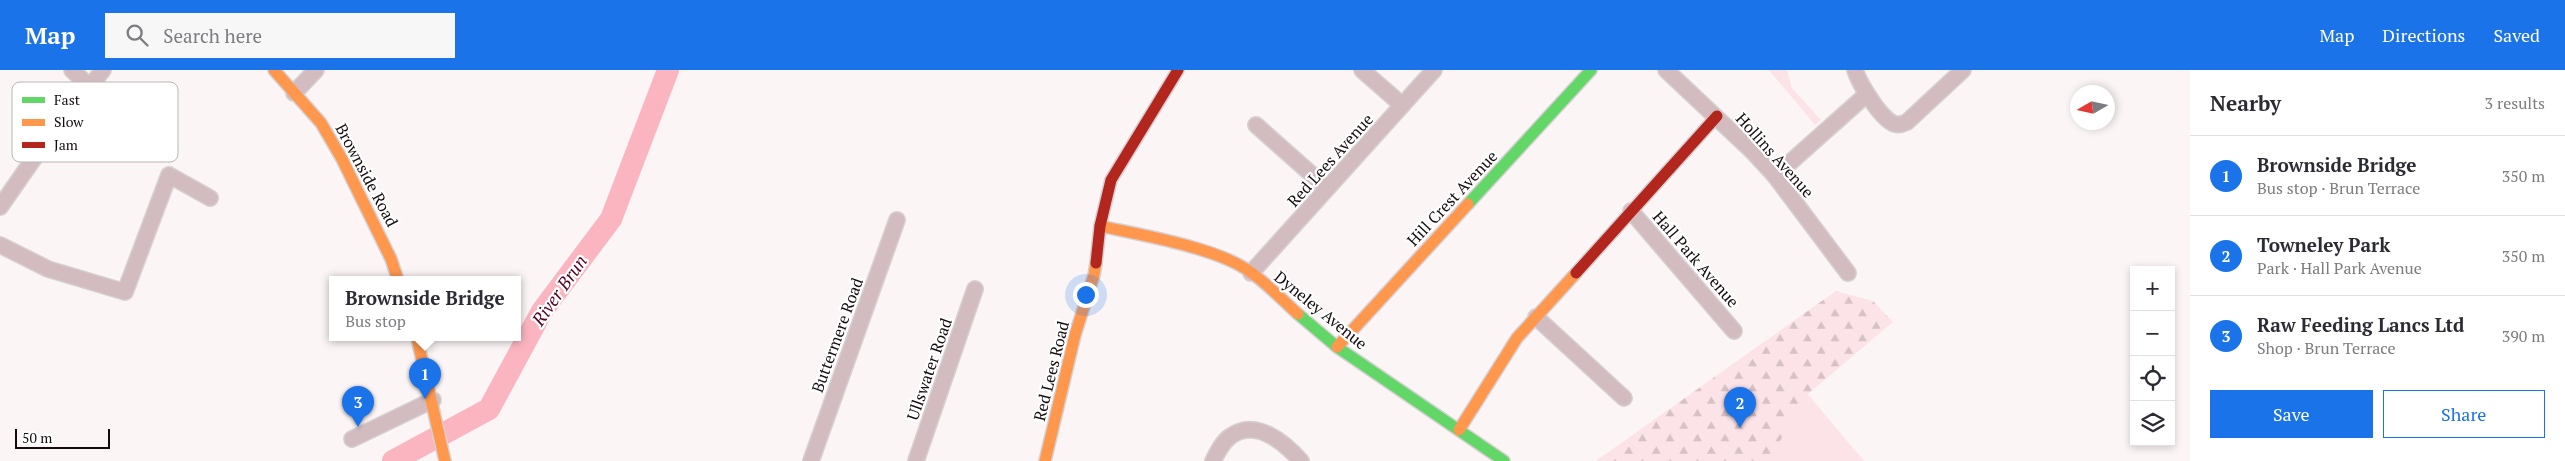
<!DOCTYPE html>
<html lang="en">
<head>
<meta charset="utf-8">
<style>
	:root { --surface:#fff; --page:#f7f7f7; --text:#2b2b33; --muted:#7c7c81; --line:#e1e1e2; --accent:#1a73e8 }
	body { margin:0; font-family:"PT Serif",serif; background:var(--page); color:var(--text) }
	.controls { position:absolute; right:15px; bottom:15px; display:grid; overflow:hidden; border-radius:0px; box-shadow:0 2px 8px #0003 }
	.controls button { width:45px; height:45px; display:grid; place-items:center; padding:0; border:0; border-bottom:1px solid var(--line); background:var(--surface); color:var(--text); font:25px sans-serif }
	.compass { position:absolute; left:2070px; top:15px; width:45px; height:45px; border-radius:50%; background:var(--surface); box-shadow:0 2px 8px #0003; rotate:261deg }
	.scale { position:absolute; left:15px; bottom:12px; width:95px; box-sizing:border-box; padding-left:5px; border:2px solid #150b0d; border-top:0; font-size:14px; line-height:18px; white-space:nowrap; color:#150b0d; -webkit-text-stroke:4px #fff; paint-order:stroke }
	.you { position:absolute; left:1085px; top:224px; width:18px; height:18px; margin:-12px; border:4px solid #fff; border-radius:50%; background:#1a73e8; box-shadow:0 0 0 8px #1a73e833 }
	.badge { display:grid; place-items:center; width:32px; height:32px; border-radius:50%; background:var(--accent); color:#fff; font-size:16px; font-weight:700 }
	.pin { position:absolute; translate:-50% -41px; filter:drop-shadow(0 1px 2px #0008) }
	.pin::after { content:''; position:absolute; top:26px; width:18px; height:15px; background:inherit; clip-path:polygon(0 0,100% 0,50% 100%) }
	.popup { position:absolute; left:329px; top:206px; width:192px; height:65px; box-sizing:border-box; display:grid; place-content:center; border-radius:0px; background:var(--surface); filter:drop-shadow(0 1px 4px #0005); font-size:16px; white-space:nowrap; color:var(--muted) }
	.popup b { font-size:19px; color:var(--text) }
	.popup::after { content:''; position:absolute; left:50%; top:100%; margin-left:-10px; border:10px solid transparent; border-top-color:var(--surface) }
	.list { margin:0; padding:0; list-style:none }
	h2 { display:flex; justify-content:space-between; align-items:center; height:65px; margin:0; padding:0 20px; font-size:21px }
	h2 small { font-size:16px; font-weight:400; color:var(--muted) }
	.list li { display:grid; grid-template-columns:32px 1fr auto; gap:15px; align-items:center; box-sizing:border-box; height:80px; padding:0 20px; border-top:1px solid var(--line) }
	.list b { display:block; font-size:19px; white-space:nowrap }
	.list p { margin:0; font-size:16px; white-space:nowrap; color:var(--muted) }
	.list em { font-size:16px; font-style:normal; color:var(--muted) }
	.actions { display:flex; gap:10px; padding:15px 20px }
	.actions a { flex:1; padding:11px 0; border:1px solid var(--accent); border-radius:0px; text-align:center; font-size:18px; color:var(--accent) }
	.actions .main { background:var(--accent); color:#fff }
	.icon { flex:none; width:28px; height:28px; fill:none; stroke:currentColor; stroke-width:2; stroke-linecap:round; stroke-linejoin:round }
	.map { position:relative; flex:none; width:2190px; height:391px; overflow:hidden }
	header { display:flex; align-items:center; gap:30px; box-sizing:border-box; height:70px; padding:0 25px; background:var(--accent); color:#fff }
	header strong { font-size:24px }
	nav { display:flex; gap:28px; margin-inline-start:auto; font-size:18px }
	.search { width:350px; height:45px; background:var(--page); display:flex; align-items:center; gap:12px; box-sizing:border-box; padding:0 18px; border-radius:0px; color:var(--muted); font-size:19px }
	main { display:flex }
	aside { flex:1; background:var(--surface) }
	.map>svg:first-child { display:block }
</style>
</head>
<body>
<header>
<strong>Map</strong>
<div class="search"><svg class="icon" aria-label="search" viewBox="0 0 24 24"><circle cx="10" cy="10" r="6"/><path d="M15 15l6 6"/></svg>Search here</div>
<nav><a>Map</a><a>Directions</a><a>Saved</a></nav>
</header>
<main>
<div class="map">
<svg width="2190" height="391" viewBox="0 0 2190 391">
	<defs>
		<pattern id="forest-firs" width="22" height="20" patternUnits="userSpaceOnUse" patternTransform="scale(1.25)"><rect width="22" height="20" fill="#fbe3e7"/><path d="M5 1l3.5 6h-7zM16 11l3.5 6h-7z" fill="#d6c1c5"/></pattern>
	</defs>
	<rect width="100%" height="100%" fill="#fcf5f6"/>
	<g fill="#fbe3e7">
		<polygon points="1769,0 1787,0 1792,18 1821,50 1815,55"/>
		<polygon points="1764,272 1864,391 1596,391"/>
	</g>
	<polygon fill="url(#forest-firs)" points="1836,221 1873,231 1893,252 1808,324 1768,391 1596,391"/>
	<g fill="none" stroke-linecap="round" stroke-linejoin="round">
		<polyline stroke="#fbb5c1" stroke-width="22" points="393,391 489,339 542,241 611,149 668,0"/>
		<defs>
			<g id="street">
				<polyline points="72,0 90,17"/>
				<polyline points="1362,0 1402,35"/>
				<polyline points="1666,0 1752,81 1775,106 1848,203"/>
				<path d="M 1855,0 C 1859,13 1882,51 1895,54 C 1899,55 1903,54 1907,52 L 1963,0"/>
				<polyline points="294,23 316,0"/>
				<polyline points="1256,55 1327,118"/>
				<polyline points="1775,106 1867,24"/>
				<polyline points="0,137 37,84 103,0"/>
				<polyline points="1631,141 1734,261"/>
				<polyline points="0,175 48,199 125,222 169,105 210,128"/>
				<polyline points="1251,203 1434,0"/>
				<polyline points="1536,247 1624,328"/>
				<polyline points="352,369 433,330"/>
				<polyline points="811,391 897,150"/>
				<polyline points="916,391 975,219"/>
				<path d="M 1213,391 C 1217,383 1223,371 1231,366 C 1256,348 1285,373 1301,391"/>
			</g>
			<g id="fast">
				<polyline points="1468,134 1591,0"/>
				<polyline points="1298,244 1337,277 1504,391"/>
			</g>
			<g id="slow">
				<polyline points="274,0 321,53 342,89 391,189 398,210"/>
				<path d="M 1100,156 C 1141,165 1212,177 1246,199 C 1265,211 1281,229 1298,244"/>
				<polyline points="417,268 445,391"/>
				<polyline points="1337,277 1468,134"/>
				<polyline points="1459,360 1517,268 1576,203"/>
				<polyline points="1045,391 1075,265 1094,205 1096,193"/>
			</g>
			<g id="jam">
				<polyline points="1096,193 1100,156 1111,110 1178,0"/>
				<polyline points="1576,203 1717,46"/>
			</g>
		</defs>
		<use href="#street" stroke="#d6d0d2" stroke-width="18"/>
		<use href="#fast" stroke="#d6d0d2" stroke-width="14"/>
		<use href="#slow" stroke="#d6d0d2" stroke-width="14"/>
		<use href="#jam" stroke="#d6d0d2" stroke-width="14"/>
		<use href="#street" stroke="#d2bcc0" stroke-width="15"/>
		<use href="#fast" stroke="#63d668" stroke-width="11"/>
		<use href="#slow" stroke="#ff974d" stroke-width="11"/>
		<use href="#jam" stroke="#b3261e" stroke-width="11"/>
	</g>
	<g text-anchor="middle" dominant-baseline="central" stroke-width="4.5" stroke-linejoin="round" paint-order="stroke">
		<g font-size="16" fill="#150b0d" stroke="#fff">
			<text transform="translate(1775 85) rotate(48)">Hollins Avenue</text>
			<text transform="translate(1330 90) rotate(-48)">Red Lees Avenue</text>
			<text transform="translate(367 105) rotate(62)">Brownside Road</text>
			<text transform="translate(1452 128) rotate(-47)">Hill Crest Avenue</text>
			<text transform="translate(1696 189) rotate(49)">Hall Park Avenue</text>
			<text transform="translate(1321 240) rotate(39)">Dyneley Avenue</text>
			<text transform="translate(837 265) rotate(-70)">Buttermere Road</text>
			<text transform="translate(929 299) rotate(-71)">Ullswater Road</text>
			<text transform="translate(1051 301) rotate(-76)">Red Lees Road</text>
		</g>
		<g font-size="18" font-style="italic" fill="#57001f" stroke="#fff">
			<text transform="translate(559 220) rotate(-55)">River Brun</text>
		</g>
	</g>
	<rect x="12" y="12" width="166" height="80" rx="8" fill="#fff" stroke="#b9b6b6" stroke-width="1"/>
	<rect x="22" y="27" width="23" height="6" fill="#63d668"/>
	<rect x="22" y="49" width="23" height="7" fill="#ff974d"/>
	<rect x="22" y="72" width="23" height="6" fill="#b3261e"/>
	<g font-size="14" fill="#150b0d">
		<text x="54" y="35">Fast</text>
		<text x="54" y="57">Slow</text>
		<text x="54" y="80">Jam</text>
	</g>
</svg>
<div class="controls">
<button>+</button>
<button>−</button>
<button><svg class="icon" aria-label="locate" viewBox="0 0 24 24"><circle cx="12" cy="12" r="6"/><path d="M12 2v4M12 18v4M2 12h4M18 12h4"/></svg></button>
<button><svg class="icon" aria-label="layers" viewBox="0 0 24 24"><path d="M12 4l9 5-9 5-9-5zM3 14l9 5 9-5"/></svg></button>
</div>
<svg class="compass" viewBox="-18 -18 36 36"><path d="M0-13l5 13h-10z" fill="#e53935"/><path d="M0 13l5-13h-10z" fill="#7c7c81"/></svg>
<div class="scale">50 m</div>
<div class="you"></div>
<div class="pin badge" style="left:425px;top:329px">1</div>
<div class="popup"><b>Brownside Bridge</b>Bus stop</div>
<div class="pin badge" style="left:1740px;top:358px">2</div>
<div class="pin badge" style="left:358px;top:357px">3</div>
</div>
<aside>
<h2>Nearby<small>3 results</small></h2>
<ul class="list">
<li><span class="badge">1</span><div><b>Brownside Bridge</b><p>Bus stop · Brun Terrace</p></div><em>350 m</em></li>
<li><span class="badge">2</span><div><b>Towneley Park</b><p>Park · Hall Park Avenue</p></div><em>350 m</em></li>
<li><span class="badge">3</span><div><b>Raw Feeding Lancs Ltd</b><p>Shop · Brun Terrace</p></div><em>390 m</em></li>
</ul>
<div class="actions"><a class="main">Save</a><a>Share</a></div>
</aside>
</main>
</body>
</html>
